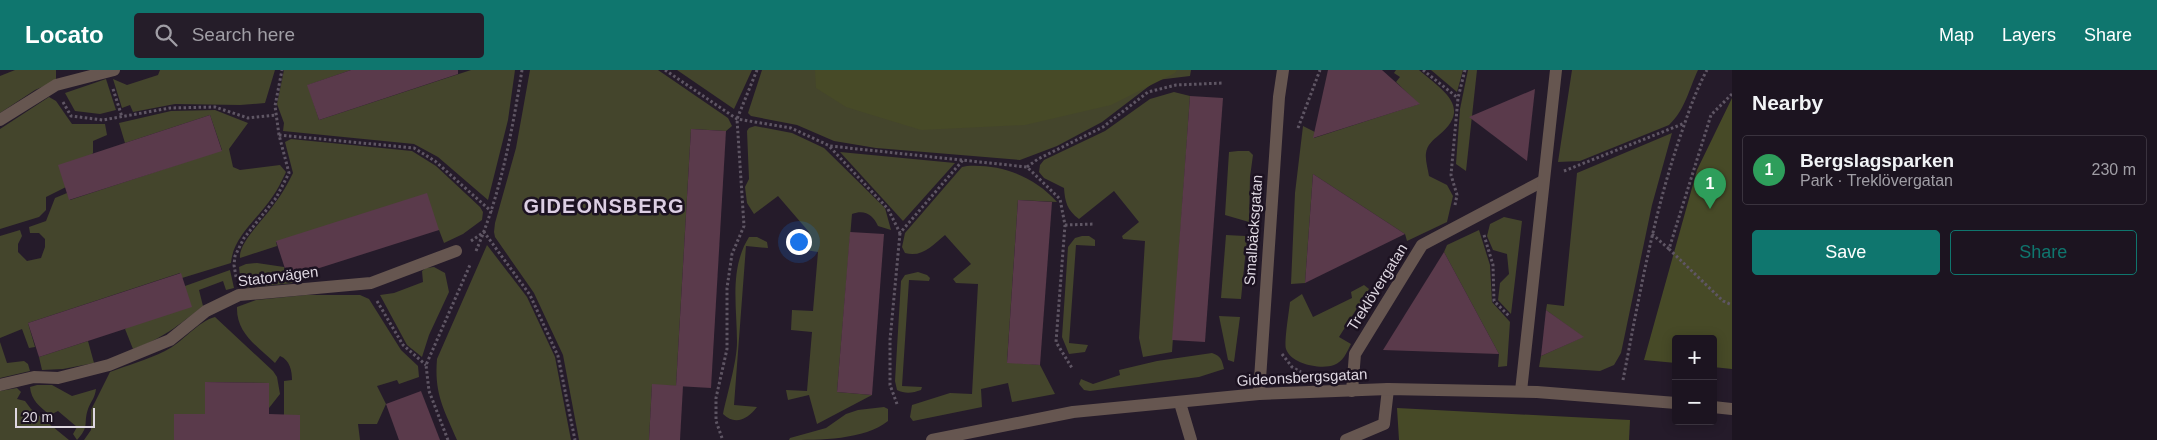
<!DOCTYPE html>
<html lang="en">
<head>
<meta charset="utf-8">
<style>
	:root { --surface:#1c1420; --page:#251d29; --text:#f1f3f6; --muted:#a09ea5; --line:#3a333e; --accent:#0f766e }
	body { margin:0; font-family:Helvetica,sans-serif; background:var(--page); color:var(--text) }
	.controls { position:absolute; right:15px; bottom:15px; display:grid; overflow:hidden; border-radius:5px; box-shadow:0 2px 12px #0003 }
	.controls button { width:45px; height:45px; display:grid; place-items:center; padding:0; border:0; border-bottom:1px solid var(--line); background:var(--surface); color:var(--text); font:25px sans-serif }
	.scale { position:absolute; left:15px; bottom:12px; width:80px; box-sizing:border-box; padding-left:5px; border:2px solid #ded7e1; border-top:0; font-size:14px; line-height:18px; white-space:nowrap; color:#ded7e1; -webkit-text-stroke:4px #1c1221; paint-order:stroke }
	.you { position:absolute; left:798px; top:171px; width:18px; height:18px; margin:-12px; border:4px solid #fff; border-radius:50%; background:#1a73e8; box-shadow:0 0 0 8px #1a73e833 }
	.badge { display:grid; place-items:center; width:32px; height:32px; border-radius:50%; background:var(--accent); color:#fff; font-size:16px; font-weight:700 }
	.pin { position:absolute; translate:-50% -41px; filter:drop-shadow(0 1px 2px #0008) }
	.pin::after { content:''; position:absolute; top:26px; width:18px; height:15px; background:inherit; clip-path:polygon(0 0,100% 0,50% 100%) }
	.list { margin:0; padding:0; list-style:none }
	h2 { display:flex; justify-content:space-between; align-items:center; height:65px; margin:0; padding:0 20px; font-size:21px }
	h2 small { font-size:16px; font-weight:400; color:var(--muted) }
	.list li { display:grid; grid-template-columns:32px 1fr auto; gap:15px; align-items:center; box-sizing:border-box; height:70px; margin:0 10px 10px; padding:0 10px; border:1px solid var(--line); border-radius:5px }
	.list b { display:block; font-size:19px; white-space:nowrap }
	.list p { margin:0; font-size:16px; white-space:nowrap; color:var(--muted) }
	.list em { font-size:16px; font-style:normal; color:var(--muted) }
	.actions { display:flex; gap:10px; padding:15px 20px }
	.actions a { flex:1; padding:11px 0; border:1px solid var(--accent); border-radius:5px; text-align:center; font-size:18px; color:var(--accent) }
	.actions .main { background:var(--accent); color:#fff }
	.icon { flex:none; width:28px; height:28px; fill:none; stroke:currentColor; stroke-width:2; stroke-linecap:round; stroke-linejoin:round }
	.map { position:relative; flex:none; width:1732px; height:370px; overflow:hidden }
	header { display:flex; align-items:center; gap:30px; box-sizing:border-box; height:70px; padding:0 25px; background:var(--accent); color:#fff }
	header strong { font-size:24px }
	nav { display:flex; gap:28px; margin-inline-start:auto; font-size:18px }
	.search { width:350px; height:45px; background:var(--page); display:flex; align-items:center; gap:12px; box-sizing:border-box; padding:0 18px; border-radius:5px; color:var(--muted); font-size:19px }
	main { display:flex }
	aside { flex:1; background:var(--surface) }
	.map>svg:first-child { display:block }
</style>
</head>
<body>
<header>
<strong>Locato</strong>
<div class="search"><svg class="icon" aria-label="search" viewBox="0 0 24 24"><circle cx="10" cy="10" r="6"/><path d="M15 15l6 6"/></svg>Search here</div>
<nav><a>Map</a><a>Layers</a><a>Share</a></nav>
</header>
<main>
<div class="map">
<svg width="1732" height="370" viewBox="0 0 1732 370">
	<rect width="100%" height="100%" fill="#251b2a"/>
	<g fill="#44452c">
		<polygon points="15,0 56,0 56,11 35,20 0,43 0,6"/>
		<polygon points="160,0 275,0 265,33 240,35 175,34 133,42 130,35 122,38 113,9 127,15 158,5"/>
		<polygon points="284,0 351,0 308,15 319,50 471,0 515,0 508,50 488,130 438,87 414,74 283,61 284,53 277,34"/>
		<polygon points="530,0 658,0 728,48 732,56 726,61 691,59 676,316 652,315 649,370 579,370 563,285 534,223 495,167 494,162 495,153 516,78"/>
		<polygon points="677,0 752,0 734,39"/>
		<polygon points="762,0 1191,0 1190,6 1157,10 1102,52 1057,76 1020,90 876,78 834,71 797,55 751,46 748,43"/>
		<path d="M 1396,0 L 1419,0 C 1442,20 1473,37 1439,65 C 1433,70 1427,75 1426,83 C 1425,90 1428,99 1429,106 L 1447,115 L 1453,126 L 1447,152 L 1407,171 L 1405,164 L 1313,104 L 1305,213 L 1291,214 L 1295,123 L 1303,56 L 1315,62 L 1314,68 L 1419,34 L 1396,12 L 1400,7 L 1394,3 Z"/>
		<polygon points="1431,0 1463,0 1457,22"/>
		<polygon points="1468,0 1477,0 1466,101 1456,94 1460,39"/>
		<path d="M 1572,0 L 1698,0 C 1689,19 1685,40 1669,55 L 1580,91 L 1558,92 Z"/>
		<polygon points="106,9 116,40 100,44 75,41 65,23"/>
		<path d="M 1174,22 L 1190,26 L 1172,282 L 1143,287 L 1139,268 L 1145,171 L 1123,169 L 1122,166 L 1139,152 L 1114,121 L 1079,149 C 1067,140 1065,132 1064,118 L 1044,108 L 1039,102 L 1040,95 L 1044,90 L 1105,61 L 1150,29 Z"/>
		<polygon points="49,27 56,31 72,54 105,54 107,65 93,71 93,83 66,117 46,127 46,140 39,147 0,159 0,59"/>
		<path d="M 215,40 L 248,53 L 229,79 L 233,97 L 240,100 L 280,95 L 286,102 C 282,110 278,119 273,126 C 259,148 233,166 231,193 L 182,208 L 180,203 L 28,253 L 35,277 L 29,278 L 22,259 L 0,268 L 0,166 L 20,160 L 22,166 L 18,174 L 18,182 L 27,191 L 41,188 L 45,177 L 45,169 L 39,163 L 30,163 L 29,157 L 46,151 L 55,128 L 67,123 L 70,130 L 222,80 L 210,45 L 125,73 L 119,53 L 171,41 Z"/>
		<path d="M 755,56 L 792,63 L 824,78 L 885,138 L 891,160 L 878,156 C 873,145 865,139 852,144 L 837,322 L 872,325 L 817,354 L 809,325 L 788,330 L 786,320 L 807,321 L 812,262 L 791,260 L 792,240 L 813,241 L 818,182 L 793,178 L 809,162 L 778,126 L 754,144 L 747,133 L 745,117 L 749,109 L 747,61 L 749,58 Z"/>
		<polygon points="1672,63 1652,135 1621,283 1614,295 1600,301 1539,297 1541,286 1583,267 1546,240 1547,234 1564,236 1577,103"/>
		<path d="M 291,69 L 412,81 L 436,96 L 480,137 L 483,142 L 482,150 L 463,164 L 444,173 L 439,160 L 276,172 L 277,176 L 240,188 C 238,173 266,147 275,133 C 282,124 288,113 293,103 L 285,72 Z"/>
		<polygon points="1238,81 1249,81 1253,85 1250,107 1249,152 1225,145 1229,82"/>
		<polygon points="840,82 955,93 903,151"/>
		<path d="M 967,96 C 1001,94 1034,106 1057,132 L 1018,130 L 1007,292 L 1040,295 L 1055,324 L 1012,332 L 1008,313 L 981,319 L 982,337 L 913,351 L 910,347 L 912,335 L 950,323 L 972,324 L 978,214 L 956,213 L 953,209 L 971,194 L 945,165 C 933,175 922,188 905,183 L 902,177 L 905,163 L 962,97 Z"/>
		<polygon points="1504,147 1522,151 1511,244 1498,230 1500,213 1509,204 1507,184 1493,180 1487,166 1490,154"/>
		<polygon points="1479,160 1490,195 1492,232 1510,252 1507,296 1498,297 1499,284 1444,182 1447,175"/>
		<polygon points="1226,165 1245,166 1247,168 1241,229 1221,228"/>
		<polygon points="1082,166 1089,166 1095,170 1095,176 1076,175 1069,273 1088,275 1085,282 1069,284 1062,267 1068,177 1075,168"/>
		<path d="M 749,167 L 757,167 L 767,172 L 768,178 L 746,176 L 734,335 L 757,337 C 748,349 735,356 723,344 C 727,324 737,292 737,272 C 737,237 729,199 749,167 Z"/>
		<path d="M 487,175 L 527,227 L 555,287 L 571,370 L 457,370 C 444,339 434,324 437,289 Z"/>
		<polygon points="257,193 284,197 288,208 293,213 244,218 241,216 239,197 246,194"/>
		<polygon points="434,197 445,203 449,222 429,265 422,287 407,275 380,225 394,223 423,212 422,201 426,198"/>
		<path d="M 230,200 L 234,218 L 226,220 L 223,211 L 199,220 L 203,236 C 179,255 162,269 133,279 L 125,259 L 185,216 Z"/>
		<path d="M 918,202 L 927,205 L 930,208 L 929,211 L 909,210 L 902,316 L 922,317 L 921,320 C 913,323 905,324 897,320 L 895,311 L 901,211 L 905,205 Z"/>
		<path d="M 1364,215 L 1369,219 L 1339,267 L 1351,274 C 1347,282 1343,292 1334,295 C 1321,300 1291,294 1286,279 C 1284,271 1289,242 1290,232 L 1302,224 L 1313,247 L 1352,228 L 1351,222 Z"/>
		<path d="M 306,225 L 360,225 L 369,229 L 401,280 L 418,296 L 419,307 L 399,314 L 397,310 L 377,316 L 386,334 L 377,354 L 358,354 L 360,370 L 300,370 L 300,345 L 284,345 L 284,311 L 292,310 C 292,301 290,290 280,286 L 275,293 C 257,276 236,263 237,237 L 256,230 Z"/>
		<polygon points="1219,246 1240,247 1234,292 1228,290"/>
		<path d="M 215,247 L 273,301 L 277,307 L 280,324 L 269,338 L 269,313 L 205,312 L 205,344 L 174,344 L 174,370 L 84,370 L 91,360 L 91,340 L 110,302 C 128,295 147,290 165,281 C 182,273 198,251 215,247 Z"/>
		<polygon points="88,271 94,293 63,299 42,300 39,287"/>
		<polygon points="0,272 7,293 24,291 28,294 30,301 0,308"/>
		<path d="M 1212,283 C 1221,286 1222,290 1224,299 L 1199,307 L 1090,321 L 1084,320 L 1079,314 L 1081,309 L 1093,314 L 1120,305 L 1119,300 L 1157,291 Z"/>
		<path d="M 37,315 L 52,315 L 72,326 L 96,319 C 95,328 91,331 88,339 C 83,354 90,356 77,370 L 73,364 L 77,357 L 58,341 L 50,345 C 40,337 31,330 30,317 Z"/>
		<polygon points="17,318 21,322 17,329 25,331 31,339 69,370 0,370 0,321"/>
		<path d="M 884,337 L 888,339 L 888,351 C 865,370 819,370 789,370 L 790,368 L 826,358 L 846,344 L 858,340 Z"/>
	</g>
	<g fill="#474a27">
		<polygon points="815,0 1177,0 1175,3 1111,35 1025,55 921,60 846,37 816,18"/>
		<polygon points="1732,28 1732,299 1713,297 1713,269 1676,269 1676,293 1644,290 1697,100"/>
		<polygon points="1397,338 1630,350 1629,370 1399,370"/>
	</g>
	<g fill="#5a3a4b">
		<polygon points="351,0 458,0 458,4 319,50 307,15"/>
		<polygon points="1328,0 1382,0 1420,34 1313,68"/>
		<polygon points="1535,19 1527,91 1469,47"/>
		<polygon points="1190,26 1223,28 1205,272 1172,270"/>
		<polygon points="210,45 222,81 69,130 58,95"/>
		<polygon points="691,59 726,61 711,318 676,316"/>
		<polygon points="1313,104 1405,164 1305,213"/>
		<polygon points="427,123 439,160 288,208 276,171"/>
		<polygon points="1018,130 1052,132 1040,295 1007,293"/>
		<polygon points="850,162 884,164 872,325 837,322"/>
		<polygon points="1444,182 1499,284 1383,280"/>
		<polygon points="181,203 192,237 39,287 28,253"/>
		<polygon points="1546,240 1584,267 1541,286"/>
		<polygon points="205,312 269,313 269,344 300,345 300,370 174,370 174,344 205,344"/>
		<polygon points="652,314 683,316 680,370 649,370"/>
		<polygon points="421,321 440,370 399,370 386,334"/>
	</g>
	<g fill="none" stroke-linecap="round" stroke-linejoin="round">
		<g stroke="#5f5664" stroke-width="3" stroke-dasharray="2.5 2.5" stroke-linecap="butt">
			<polyline points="665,0 737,49 791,58 830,76 1027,97 1060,129 1065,155 1056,272 1072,298"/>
			<polyline points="1423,0 1458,28"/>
			<polyline points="113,19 122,47"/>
			<polyline points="1732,24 1711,45 1669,179 1723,231 1732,235"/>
			<polyline points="63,32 71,46 103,50 170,38 215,37 248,48 276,45"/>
			<polyline points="1298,58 1320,0"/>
			<polyline points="279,65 414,78 435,91 492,142"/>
			<polyline points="830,77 888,139 900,163 963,90"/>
			<polyline points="1027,97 1038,89 1103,57 1148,22 1176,15 1224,13"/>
			<polyline points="1564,101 1685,53"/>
			<polyline points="1455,135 1457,125 1451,105 1458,28 1465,0"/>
			<polyline points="1065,155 1094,154"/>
			<polyline points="1652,164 1669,179"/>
			<polyline points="1484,165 1493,195 1494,231 1509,246"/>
			<polyline points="471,171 484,162 530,225 558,286 575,370"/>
			<path d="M 476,181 C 501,123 512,62 522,0"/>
			<polyline points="236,207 234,195 235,186 244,168 276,128 289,103 279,65 275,36 282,0"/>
			<polyline points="377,231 403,275 426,295"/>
			<polyline points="1282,284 1292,297 1301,302"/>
			<path d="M 1623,310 C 1639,228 1653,146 1680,67 C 1688,44 1695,22 1707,0"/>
			<polyline points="897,334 890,315 890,270 900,163"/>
			<polyline points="722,368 716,351 716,328 727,279 727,218 732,184 744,156 737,49 757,0"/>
			<polyline points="448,370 429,321 426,295 470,195"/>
		</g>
		<polyline stroke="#665650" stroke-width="12" points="1346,370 1384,354 1388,319"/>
		<g stroke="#665650" stroke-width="12">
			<polyline points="0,50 56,15 114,0"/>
			<polyline points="0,315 34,307 58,308 109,295 170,270 206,241 239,225 371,213 456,181"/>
			<polyline points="1352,321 1355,284 1422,175 1543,111"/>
			<polyline points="1521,321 1556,0"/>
			<polyline points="1259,324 1279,27 1283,0"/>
			<polyline points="1180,333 1191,370"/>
			<polyline points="1713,337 1732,339"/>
			<polyline points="932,370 1073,342 1259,324 1388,319 1537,322 1676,333"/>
		</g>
	</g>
	<g text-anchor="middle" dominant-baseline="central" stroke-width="5" stroke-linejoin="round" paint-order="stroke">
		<g font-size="15" fill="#ded7e1" stroke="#1c1221">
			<text transform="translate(1253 160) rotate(-86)">Smalbäcksgatan</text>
			<text transform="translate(278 206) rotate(-7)">Statorvägen</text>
			<text transform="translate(1377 217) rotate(-58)">Treklövergatan</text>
			<text transform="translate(1302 307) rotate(-3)">Gideonsbergsgatan</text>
		</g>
		<g font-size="20" font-weight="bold" letter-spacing="1" fill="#dccee3" stroke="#1c1221">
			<text x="604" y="136">GIDEONSBERG</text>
		</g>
	</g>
</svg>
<div class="controls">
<button>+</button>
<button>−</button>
</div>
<div class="scale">20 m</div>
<div class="you"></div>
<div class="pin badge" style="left:1710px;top:139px;background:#2e9e5b">1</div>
</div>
<aside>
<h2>Nearby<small></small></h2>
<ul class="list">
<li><span class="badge" style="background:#2e9e5b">1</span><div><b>Bergslagsparken</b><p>Park · Treklövergatan</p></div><em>230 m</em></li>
</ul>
<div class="actions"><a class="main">Save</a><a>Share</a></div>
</aside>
</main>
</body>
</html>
